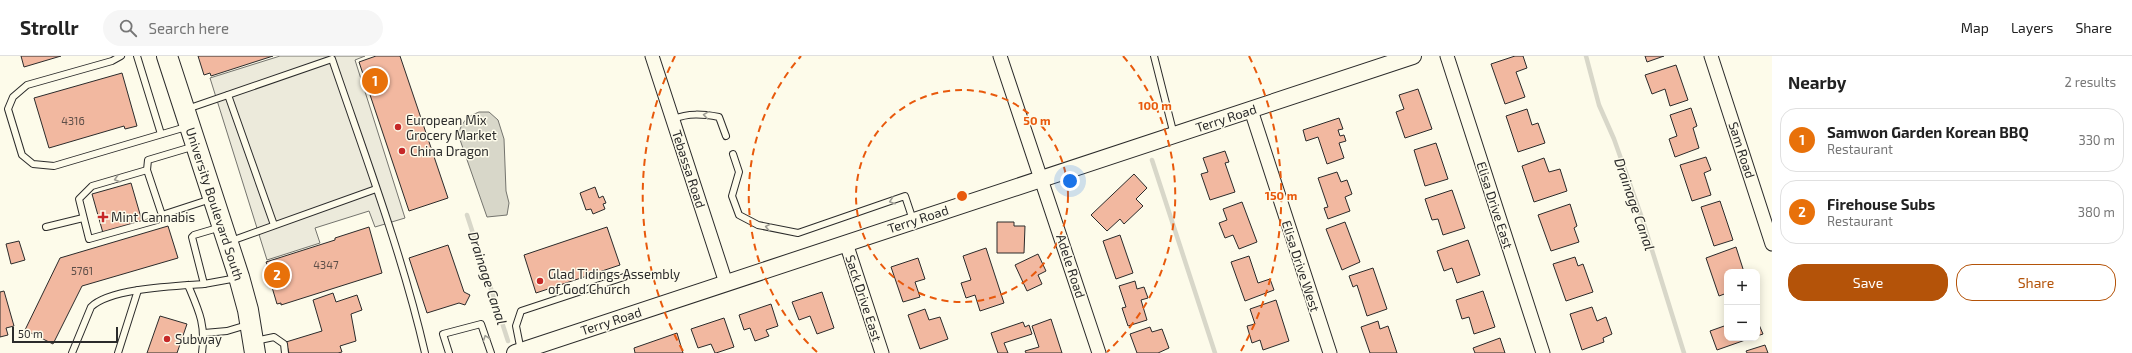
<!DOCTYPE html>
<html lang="en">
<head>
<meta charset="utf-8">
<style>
	:root { --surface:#fff; --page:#f6f6f6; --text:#222; --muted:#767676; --line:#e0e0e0; --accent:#b45309 }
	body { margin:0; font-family:"Exo 2",sans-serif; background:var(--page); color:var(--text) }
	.controls { position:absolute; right:12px; bottom:12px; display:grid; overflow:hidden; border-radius:8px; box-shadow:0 2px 10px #0003 }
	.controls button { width:36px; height:36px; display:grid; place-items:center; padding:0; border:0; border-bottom:1px solid var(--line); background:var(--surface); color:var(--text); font:20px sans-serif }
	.scale { position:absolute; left:12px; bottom:10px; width:106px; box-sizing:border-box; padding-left:4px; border:2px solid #2b2b2b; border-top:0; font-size:11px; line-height:14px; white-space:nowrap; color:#2b2b2b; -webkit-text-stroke:3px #fdfbea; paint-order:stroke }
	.you { position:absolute; left:1070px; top:125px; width:14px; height:14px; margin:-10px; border:3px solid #fff; border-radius:50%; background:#1a73e8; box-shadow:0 0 0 6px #1a73e833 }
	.badge { display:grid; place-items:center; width:26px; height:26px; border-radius:50%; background:var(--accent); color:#fff; font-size:13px; font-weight:700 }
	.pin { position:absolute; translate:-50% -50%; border:2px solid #fff; box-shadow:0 1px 4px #0006 }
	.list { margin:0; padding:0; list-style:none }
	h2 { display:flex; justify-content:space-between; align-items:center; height:52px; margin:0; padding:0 16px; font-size:17px }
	h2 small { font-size:13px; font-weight:400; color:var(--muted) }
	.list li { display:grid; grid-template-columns:26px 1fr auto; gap:12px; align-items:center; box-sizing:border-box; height:64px; margin:0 8px 8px; padding:0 8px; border:1px solid var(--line); border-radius:16px }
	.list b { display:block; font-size:15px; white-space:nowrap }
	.list p { margin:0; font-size:13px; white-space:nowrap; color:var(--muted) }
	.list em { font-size:13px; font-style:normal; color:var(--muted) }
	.actions { display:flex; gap:8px; padding:12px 16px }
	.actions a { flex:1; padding:9px 0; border:1px solid var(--accent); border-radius:16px; text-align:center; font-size:14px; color:var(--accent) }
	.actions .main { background:var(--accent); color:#fff }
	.icon { flex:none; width:22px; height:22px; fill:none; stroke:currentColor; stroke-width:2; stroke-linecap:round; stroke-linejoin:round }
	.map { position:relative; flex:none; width:1772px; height:297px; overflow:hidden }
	header { display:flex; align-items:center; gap:24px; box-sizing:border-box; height:56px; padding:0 20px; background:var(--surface); border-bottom:1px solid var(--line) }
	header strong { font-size:19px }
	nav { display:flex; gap:22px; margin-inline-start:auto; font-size:14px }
	.search { width:280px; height:36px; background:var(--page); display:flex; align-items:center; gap:10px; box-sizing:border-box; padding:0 14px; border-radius:22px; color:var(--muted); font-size:15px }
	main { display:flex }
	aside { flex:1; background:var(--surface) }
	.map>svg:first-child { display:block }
</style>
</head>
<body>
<header>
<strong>Strollr</strong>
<div class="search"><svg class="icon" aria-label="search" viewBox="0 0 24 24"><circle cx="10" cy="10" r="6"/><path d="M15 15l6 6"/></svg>Search here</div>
<nav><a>Map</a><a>Layers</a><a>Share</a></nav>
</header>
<main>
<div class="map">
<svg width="1772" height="297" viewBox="0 0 1772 297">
	<rect width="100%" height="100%" fill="#fdfbea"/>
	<polygon fill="#eceadb" stroke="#74746e" points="280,0 365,0 355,4 405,162 375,171 369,155 315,172 320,187 267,204 210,22"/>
	<path fill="#d8d7c9" stroke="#74746e" d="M 479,56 L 489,56 L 498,64 L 504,83 L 506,135 L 509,147 L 507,159 L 487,161 L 458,78 C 463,65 466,61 479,56 Z"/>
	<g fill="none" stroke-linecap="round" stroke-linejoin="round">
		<g stroke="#d8d7c9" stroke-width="4.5">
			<polyline points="1586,0 1599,49 1614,83 1642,162 1684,297"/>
			<polyline points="1152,104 1215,297"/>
			<polyline points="467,159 508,285"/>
		</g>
	</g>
	<g fill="#f2b8a0" stroke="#2b2b2b">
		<polygon points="21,0 61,0 24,11"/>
		<polygon points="198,0 273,0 211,20 210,17 204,19"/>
		<polygon points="376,0 400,0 448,142 409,155 359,6"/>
		<polygon points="1515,0 1523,0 1527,12 1516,16 1525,41 1505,48 1491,8"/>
		<polygon points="1645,0 1664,0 1647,6"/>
		<polygon points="1676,9 1688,44 1670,50 1665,33 1652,38 1645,19"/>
		<polygon points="122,17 137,70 125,73 124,70 49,92 34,42"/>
		<polygon points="1418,33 1432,73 1405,82 1396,56 1404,53 1399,39"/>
		<polygon points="1691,52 1697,70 1693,72 1699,92 1675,101 1669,83 1677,80 1670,59"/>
		<polygon points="1527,53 1532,69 1538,67 1545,87 1518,96 1506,60"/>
		<polygon points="1339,62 1343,73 1338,74 1340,80 1344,79 1346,85 1339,87 1344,102 1327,108 1318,81 1306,85 1303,74"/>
		<polygon points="1436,87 1448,123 1425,130 1414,94"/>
		<polygon points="1225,95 1229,106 1225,107 1235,136 1210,144 1201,118 1208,116 1203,102"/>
		<polygon points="1706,101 1711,114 1704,117 1711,139 1692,145 1680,109"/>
		<polygon points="1544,102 1549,116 1560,113 1567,135 1534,146 1522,110"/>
		<polygon points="1337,116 1341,126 1347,124 1352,138 1345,141 1350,155 1328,163 1324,152 1328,151 1318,122"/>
		<polygon points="1134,118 1147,132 1136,143 1143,150 1124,168 1120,163 1107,175 1091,159"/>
		<polygon points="131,127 142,165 103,177 92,138"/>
		<polygon points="595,131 599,142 603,140 606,147 603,148 605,153 593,158 591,153 586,154 580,137"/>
		<polygon points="1452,134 1465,172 1443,179 1438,163 1432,164 1425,143"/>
		<polygon points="1720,145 1733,184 1714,190 1701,151"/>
		<polygon points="1242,146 1257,186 1239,193 1233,179 1225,182 1219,167 1227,164 1223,153"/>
		<polygon points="1570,148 1577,170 1574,172 1579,186 1551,195 1538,159"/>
		<polygon points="997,166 1014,166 1014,170 1025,170 1024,197 997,197"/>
		<polygon points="1345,166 1360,206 1342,214 1326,173"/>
		<polygon points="168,170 178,202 82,230 53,288 25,274 60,202"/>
		<polygon points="369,171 382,217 281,249 281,247 277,248 266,211 268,211 266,206 335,184 335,182"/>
		<polygon points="607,171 620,209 536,237 524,199"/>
		<polygon points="1120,179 1133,217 1116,223 1103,185"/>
		<polygon points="1468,184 1480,219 1457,227 1452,212 1444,215 1437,195"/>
		<polygon points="19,185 25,204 11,208 6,188"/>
		<polygon points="448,189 464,236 470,239 465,249 459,247 427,257 409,202"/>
		<polygon points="1736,191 1744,216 1727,216 1727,237 1719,240 1706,202"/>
		<polygon points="986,192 1004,247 980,255 975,239 966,242 961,227 971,224 963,200"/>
		<polygon points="1038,198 1046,215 1038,219 1042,228 1027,235 1015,209"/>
		<polygon points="1249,200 1258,227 1270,223 1274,234 1245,245 1231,206"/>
		<polygon points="1575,201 1578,210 1583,208 1593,236 1566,245 1553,208"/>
		<polygon points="918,202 925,223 915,226 920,241 903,246 891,211"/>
		<polygon points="1373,212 1387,253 1367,260 1357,229 1353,231 1349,220"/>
		<polygon points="1135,225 1137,233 1144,231 1148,242 1141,244 1147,264 1128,270 1122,252 1126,251 1119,230"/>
		<polygon points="4,235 14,270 6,272 8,279 0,281 0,236"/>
		<polygon points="1483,235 1495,271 1474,278 1469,261 1462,263 1456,244"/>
		<polygon points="822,236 834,272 817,278 810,260 799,264 792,246"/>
		<polygon points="333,237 336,246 357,239 362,254 351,258 356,285 340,290 342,296 338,297 289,297 286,286 322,275 313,244"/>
		<polygon points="1276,244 1289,285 1263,294 1260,284 1252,287 1247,270 1255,268 1250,253"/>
		<polygon points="771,248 778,270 766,274 769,280 755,285 750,272 744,274 739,259"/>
		<polygon points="1592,251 1597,265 1606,261 1612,278 1603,282 1604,286 1582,294 1570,258"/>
		<polygon points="925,253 929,264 940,261 948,283 920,293 908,259"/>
		<polygon points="160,260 187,268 177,297 147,297"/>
		<polygon points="724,262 734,291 716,297 715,297 711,288 698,292 691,273"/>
		<polygon points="1051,263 1062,297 1026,297 1025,295 1039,291 1032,270"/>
		<polygon points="1757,264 1763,278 1757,280"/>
		<polygon points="1378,265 1380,273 1388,270 1397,297 1370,297 1361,271"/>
		<polygon points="1023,266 1025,271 1029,269 1032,278 1004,287 1008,297 998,297 991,277"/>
		<polygon points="1727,269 1727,282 1751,282 1717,294 1710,275"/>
		<polygon points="1150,271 1152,276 1162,273 1169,292 1158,297 1137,297 1130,278"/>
		<polygon points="677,277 683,297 635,297 634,292"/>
		<polygon points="1500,282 1505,297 1475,297 1473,292"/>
		<polygon points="1765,289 1768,297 1747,297 1746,295"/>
	</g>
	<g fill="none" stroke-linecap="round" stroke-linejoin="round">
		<defs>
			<g id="service">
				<polyline points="121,0 112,5 27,29 13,41 8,53 22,99 33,108 54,110 186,71"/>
				<polyline points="137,0 161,78"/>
				<polyline points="1154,0 1174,79"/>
				<polyline points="228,39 274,169"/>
				<path d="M 187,53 L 332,3 C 365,100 402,197 425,297"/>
				<path d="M 673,63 C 689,57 702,58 719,61 L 726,80"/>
				<polyline points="733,98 739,116 732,140 739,159 758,169 798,177 905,140 913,164"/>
				<polyline points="147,114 92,130 79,143 89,183 157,164 162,159 211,143"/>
				<polyline points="162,159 147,114 148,104 195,90"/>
				<polyline points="46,171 83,162"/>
				<polyline points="221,171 194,179 192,181 204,228 237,222"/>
				<polyline points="231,185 376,133"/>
				<path d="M 188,229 C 199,255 206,269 202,297"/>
				<polyline points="204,277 227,275 247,269"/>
				<polyline points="255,285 274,281 284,288 285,297"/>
				<polyline points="521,295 516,270 521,255 624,221"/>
				<path d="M 72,297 L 91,251 C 110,232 177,230 204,228"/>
				<polyline points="118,297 138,234"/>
				<polyline points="449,297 443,278 481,268 491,297"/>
			</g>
			<g id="minor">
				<polyline points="652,0 726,227"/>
				<polyline points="1000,0 1099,297"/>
				<polyline points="1447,0 1543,297"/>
				<polyline points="1711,0 1772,188"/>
				<polyline points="1251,54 1330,297"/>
				<polyline points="846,187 882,297"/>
			</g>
			<polyline id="tertiary" points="515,297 1413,0"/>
			<polyline id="primary" points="167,0 239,221 248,254 255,297"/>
		</defs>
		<use href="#service" stroke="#2b2b2b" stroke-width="8"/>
		<use href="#minor" stroke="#2b2b2b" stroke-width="15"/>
		<use href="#tertiary" stroke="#2b2b2b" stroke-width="18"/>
		<use href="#primary" stroke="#2b2b2b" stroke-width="22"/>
		<use href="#service" stroke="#fdfbea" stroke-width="6"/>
		<use href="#minor" stroke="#fdfbea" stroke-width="13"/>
		<use href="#tertiary" stroke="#fdfbea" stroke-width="16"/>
		<use href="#primary" stroke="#fdfbea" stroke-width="20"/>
	</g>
	<defs><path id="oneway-chevron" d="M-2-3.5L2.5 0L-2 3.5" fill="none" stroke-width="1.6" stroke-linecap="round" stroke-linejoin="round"/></defs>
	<g stroke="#9e9d94">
		<use href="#oneway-chevron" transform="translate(706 59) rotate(-172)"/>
		<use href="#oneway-chevron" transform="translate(117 123) rotate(164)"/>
		<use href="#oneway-chevron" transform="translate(892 145) rotate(161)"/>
		<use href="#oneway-chevron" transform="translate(768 171) rotate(-169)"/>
		<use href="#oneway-chevron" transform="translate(486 282) rotate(-109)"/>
	</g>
	<g fill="none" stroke="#e8590c" stroke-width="2" stroke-dasharray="7 5">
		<circle cx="962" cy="140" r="106"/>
		<path d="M817 296A213 213 0 0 1 801 0M1123 0A213 213 0 0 1 1107 296"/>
		<path d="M683 295A319 319 0 0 1 675 0M1249 0A319 319 0 0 1 1241 295"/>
	</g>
	<g fill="#c62828" stroke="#fdfbea" stroke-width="1.5">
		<circle cx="398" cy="71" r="4"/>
		<circle cx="402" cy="95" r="4"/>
		<path d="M101 155h4v4h4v4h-4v4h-4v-4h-4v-4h4z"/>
		<circle cx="540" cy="225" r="4"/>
		<circle cx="167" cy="283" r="4"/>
	</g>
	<g text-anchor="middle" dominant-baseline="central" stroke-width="3" stroke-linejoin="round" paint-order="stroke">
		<g font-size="11" fill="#5d4e48">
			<text x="73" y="64">4316</text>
			<text x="326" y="208">4347</text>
			<text x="82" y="214">5761</text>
		</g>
		<g font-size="13" fill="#2b2b2b" stroke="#fdfbea">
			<text transform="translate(1226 62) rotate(-18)">Terry Road</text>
			<text transform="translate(1742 94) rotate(72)">Sam Road</text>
			<text transform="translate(689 113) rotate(72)">Tebassa Road</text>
			<text transform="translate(215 148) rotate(72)">University Boulevard South</text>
			<text transform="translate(1495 149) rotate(72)">Elisa Drive East</text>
			<text transform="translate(918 163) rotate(-18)">Terry Road</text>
			<text transform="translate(1071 210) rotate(72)">Adele Road</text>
			<text transform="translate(1301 210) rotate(72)">Elisa Drive West</text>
			<text transform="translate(864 242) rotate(72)">Sack Drive East</text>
			<text transform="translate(611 265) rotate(-18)">Terry Road</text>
		</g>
		<g font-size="13" fill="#2b2b2b" stroke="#fdfbea" text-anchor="start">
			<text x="406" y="64">European Mix<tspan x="406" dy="15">Grocery Market</tspan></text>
			<text x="410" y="95">China Dragon</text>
			<text x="111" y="161">Mint Cannabis</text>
			<text x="548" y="218">Glad Tidings Assembly<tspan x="548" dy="15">of God Church</tspan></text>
			<text x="175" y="283">Subway</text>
		</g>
		<g font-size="14" font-style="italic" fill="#2b2b2b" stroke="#fdfbea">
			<text transform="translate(1635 148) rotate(71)">Drainage Canal</text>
			<text transform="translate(488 222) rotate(72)">Drainage Canal</text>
		</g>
	</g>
	<circle cx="962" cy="140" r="6" fill="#e8590c" stroke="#fdfbea" stroke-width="2"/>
	<g font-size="12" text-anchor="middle" font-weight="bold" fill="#e8590c" stroke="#fdfbea" stroke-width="3" stroke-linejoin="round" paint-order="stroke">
		<text x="1155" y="54">100 m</text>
		<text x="1037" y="69">50 m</text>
		<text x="1281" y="144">150 m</text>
	</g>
</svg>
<div class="controls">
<button>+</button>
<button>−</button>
</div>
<div class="scale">50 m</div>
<div class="you"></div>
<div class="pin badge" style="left:375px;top:25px;background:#e8710a">1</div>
<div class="pin badge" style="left:277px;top:219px;background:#e8710a">2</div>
</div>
<aside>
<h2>Nearby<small>2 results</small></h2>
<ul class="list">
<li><span class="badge" style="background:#e8710a">1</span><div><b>Samwon Garden Korean BBQ</b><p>Restaurant</p></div><em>330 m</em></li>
<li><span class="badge" style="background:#e8710a">2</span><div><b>Firehouse Subs</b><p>Restaurant</p></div><em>380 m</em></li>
</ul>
<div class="actions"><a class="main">Save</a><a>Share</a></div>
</aside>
</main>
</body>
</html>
